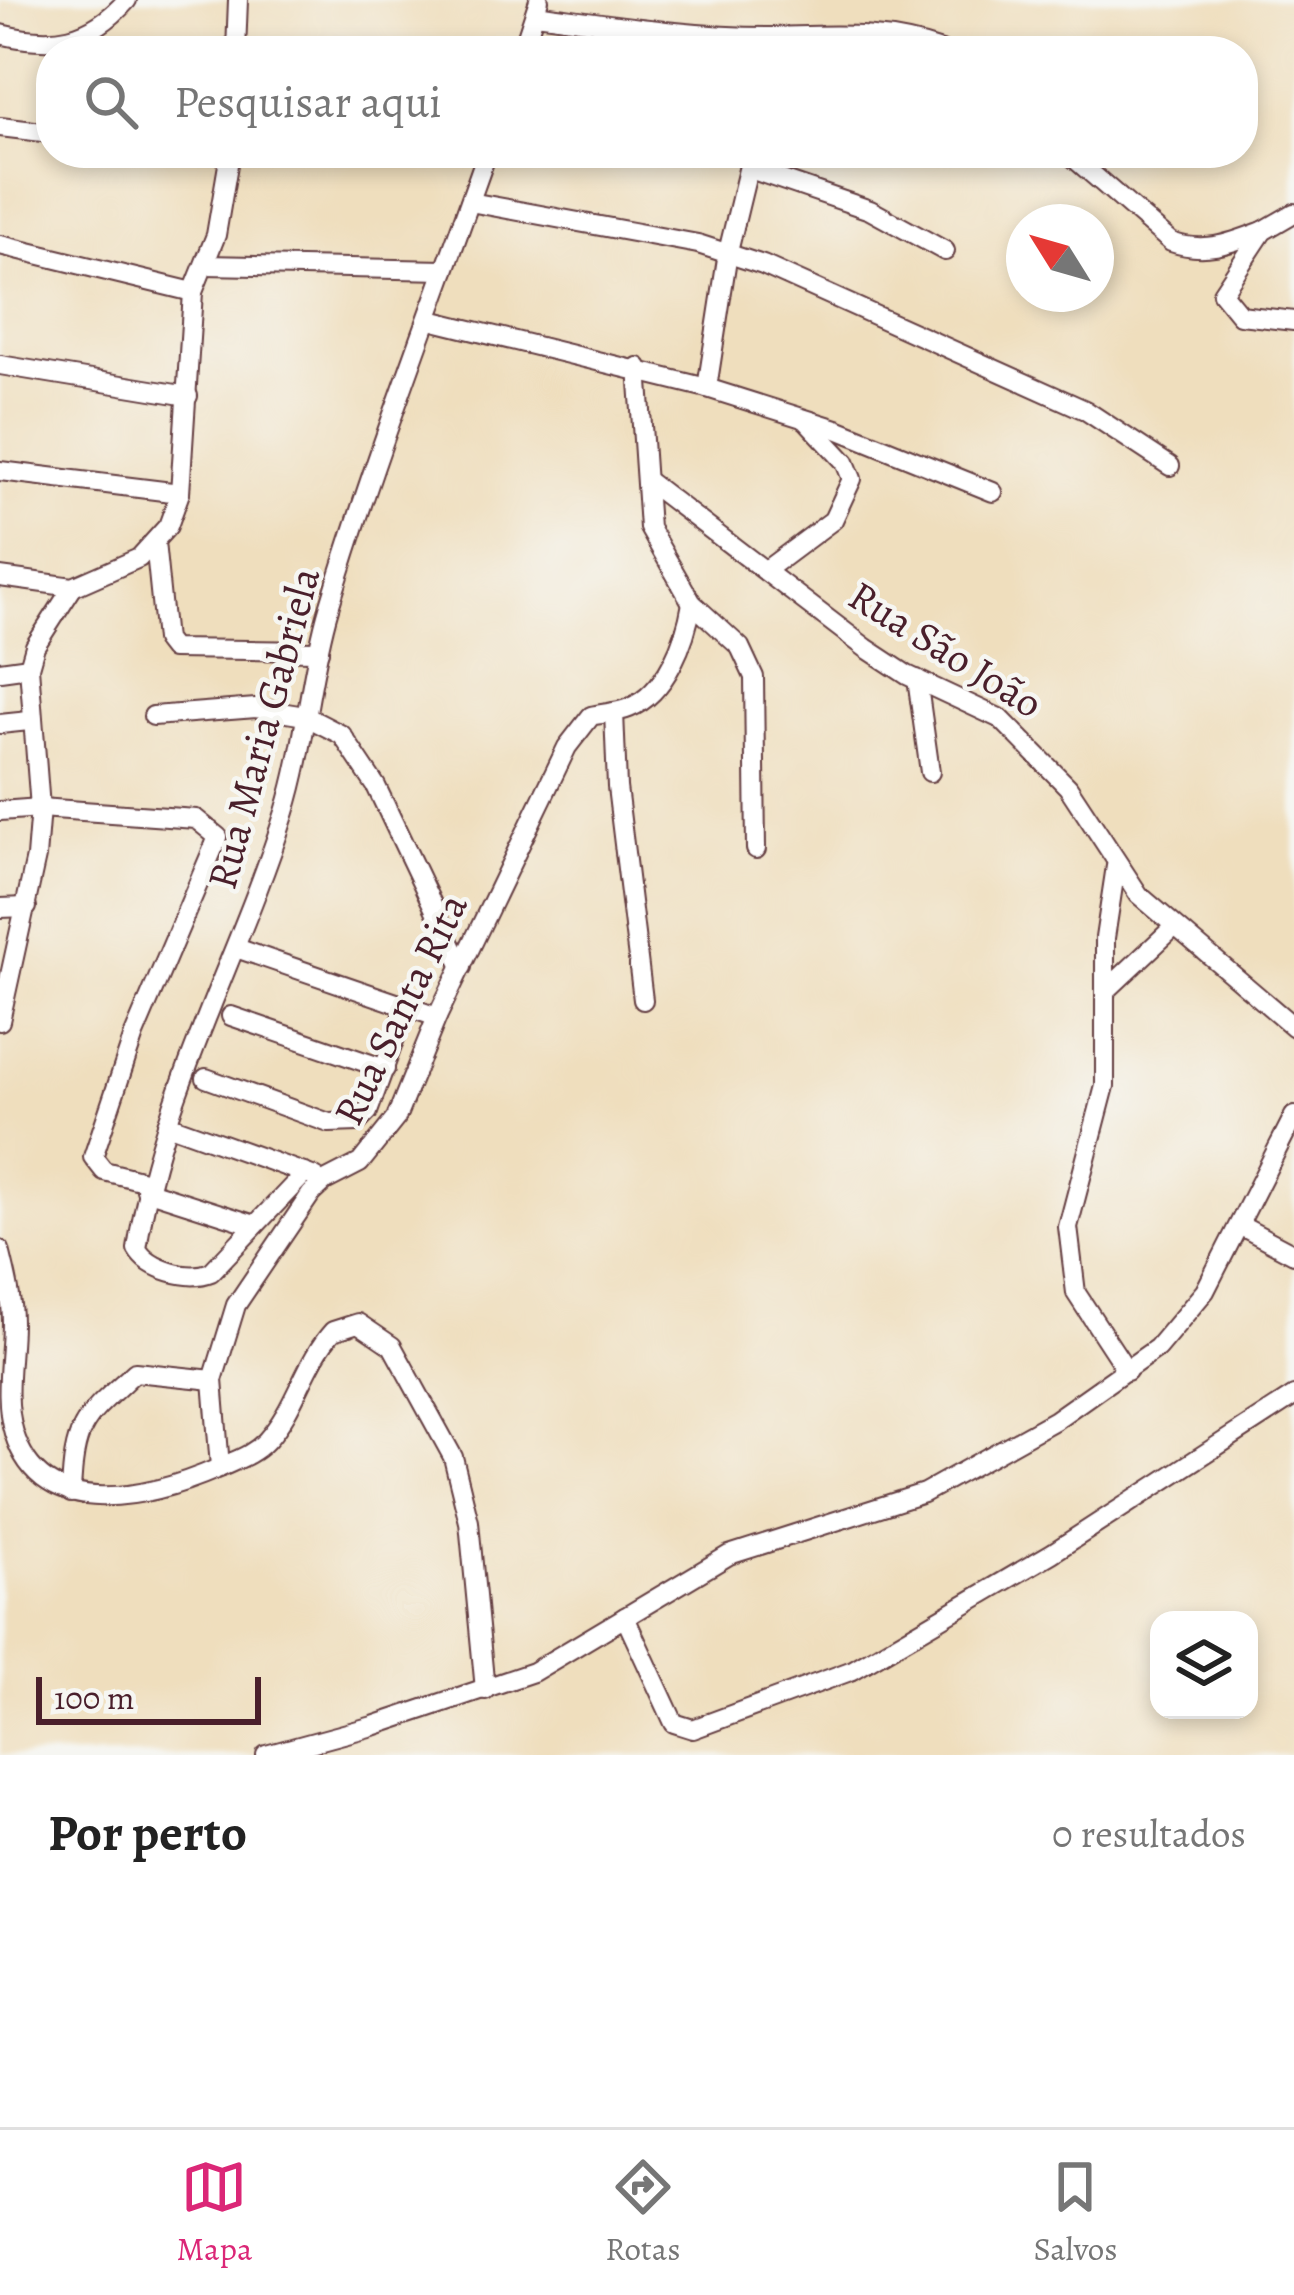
<!DOCTYPE html>
<html lang="pt">
<head>
<meta charset="utf-8">
<style>
	:root { --surface:#fff; --page:#f6f6f6; --text:#222; --muted:#767676; --line:#e0e0e0; --accent:#db2777 }
	body { margin:0; font-family:Alegreya,serif; background:var(--page); color:var(--text) }
	.controls { position:absolute; right:36px; bottom:36px; display:grid; overflow:hidden; border-radius:24px; box-shadow:0 6px 18px #0003 }
	.controls button { width:108px; height:108px; display:grid; place-items:center; padding:0; border:0; border-bottom:3px solid var(--line); background:var(--surface); color:var(--text); font:60px sans-serif }
	.compass { position:absolute; left:1006px; top:204px; width:108px; height:108px; border-radius:50%; background:var(--surface); box-shadow:0 6px 18px #0003; rotate:307deg }
	.scale { position:absolute; left:36px; bottom:30px; width:225px; box-sizing:border-box; padding-left:12px; border:6px solid #4a1f2b; border-top:0; font-size:33px; line-height:42px; white-space:nowrap; color:#4a1f2b; -webkit-text-stroke:9px #f6f6f2; paint-order:stroke }
	.list { margin:0; padding:0; list-style:none }
	h2 { display:flex; justify-content:space-between; align-items:center; height:156px; margin:0; padding:0 48px; font-size:51px }
	h2 small { font-size:39px; font-weight:400; color:var(--muted) }
	.icon { flex:none; width:66px; height:66px; fill:none; stroke:currentColor; stroke-width:2; stroke-linecap:round; stroke-linejoin:round }
	.map { position:relative; flex:none; width:1294px; height:1755px; overflow:hidden }
	.search { position:absolute; background:var(--surface); box-shadow:0 6px 18px #0003; left:36px; right:36px; top:36px; height:132px; display:flex; align-items:center; gap:30px; box-sizing:border-box; padding:0 42px; border-radius:48px; color:var(--muted); font-size:45px }
	.sheet { height:372px; background:var(--surface) }
	nav { display:flex; justify-content:space-around; align-items:center; box-sizing:border-box; height:168px; border-top:3px solid var(--line); background:var(--surface); font-size:33px; color:var(--muted) }
	nav a { display:grid; justify-items:center; gap:6px }
	nav .on { color:var(--accent) }
	.map>svg:first-child { display:block }
</style>
</head>
<body>
<div class="map">
<svg width="1294" height="1755" viewBox="0 0 1294 1755">
	<rect width="100%" height="100%" fill="#f6f6f2"/>
	<filter id="ink" filterUnits="userSpaceOnUse"><feTurbulence type="fractalNoise" baseFrequency=".00833" numOctaves="2"/><feDisplacementMap in="SourceGraphic" scale="24" xChannelSelector="R" yChannelSelector="G"/><feConvolveMatrix kernelMatrix="1 2 1 2 8 2 1 2 1" color-interpolation-filters="sRGB"/></filter>
	<filter id="wash" filterUnits="userSpaceOnUse"><feTurbulence type="fractalNoise" baseFrequency=".004" numOctaves="4" result="noise"/><feDisplacementMap in="SourceGraphic" scale="48" xChannelSelector="R" yChannelSelector="G"/><feGaussianBlur stdDeviation="2.7" result="paint"/><feColorMatrix in="noise" values="0 0 0 0 0 0 0 0 0 0 0 0 0 0 0 0 0 1.4 0 .05"/><feComposite in="paint" operator="in"/></filter>
	<g filter="url(#wash)">
		<rect width="100%" height="100%" fill="#efdebd"/>
	</g>
	<g filter="url(#ink)">
		<g fill="none" stroke-linecap="round" stroke-linejoin="round">
			<defs>
				<g id="minor">
					<path d="M 535,14 C 612,24 689,37 767,37 C 828,36 881,30 941,51"/>
					<path d="M 0,34 C 53,47 90,42 127,0"/>
					<polyline points="236,51 238,0"/>
					<polyline points="522,51 539,0"/>
					<polyline points="0,127 51,133"/>
					<path d="M 1068,153 L 1171,242 C 1205,254 1231,243 1263,231"/>
					<polyline points="750,169 870,210 945,251"/>
					<polyline points="470,202 698,244 763,265 1085,410 1170,466"/>
					<polyline points="1294,213 1263,231 1222,293 1240,315 1294,321"/>
					<polyline points="0,245 193,292"/>
					<polyline points="205,265 445,270"/>
					<polyline points="430,320 707,388 837,429 993,492"/>
					<polyline points="0,365 188,396"/>
					<polyline points="638,367 649,528 692,603 740,647 754,677 756,849"/>
					<polyline points="707,388 728,252 752,153"/>
					<polyline points="0,471 180,493"/>
					<polyline points="646,480 866,648 907,675 1001,719 1068,787 1139,895 1294,1027"/>
					<polyline points="155,542 165,640 172,649 319,651"/>
					<polyline points="766,570 833,520 852,479 845,462 806,420"/>
					<polyline points="0,577 73,587 139,558 168,526 180,493 193,292 216,235 230,153"/>
					<polyline points="0,671 29,667"/>
					<polyline points="917,679 930,772"/>
					<polyline points="614,712 617,787 643,1000"/>
					<polyline points="153,716 256,708 305,716 342,735 376,786 462,967"/>
					<polyline points="0,724 29,721"/>
					<polyline points="0,811 40,808 196,819 218,837 134,1035 93,1157 104,1171 148,1182"/>
					<polyline points="1116,866 1105,938 1105,1086 1068,1227 1076,1293 1127,1371"/>
					<polyline points="0,908 27,907"/>
					<polyline points="239,949 437,1017"/>
					<polyline points="1107,990 1174,927"/>
					<polyline points="231,1016 385,1069"/>
					<polyline points="0,1021 36,857 40,808 29,667 35,646 73,587"/>
					<polyline points="206,1078 329,1123 358,1122 368,1112 406,1008"/>
					<polyline points="167,1124 315,1177"/>
					<path d="M 305,1173 L 211,1272 C 189,1281 149,1270 137,1249 C 159,1098 239,958 285,812 C 306,745 309,675 329,608 C 375,455 434,304 487,153"/>
					<polyline points="146,1190 255,1225"/>
					<polyline points="1241,1226 1294,1254"/>
					<path d="M 0,1250 C 6,1274 12,1298 12,1322 C 12,1359 3,1396 14,1433 C 42,1526 152,1497 219,1468 C 236,1460 253,1455 266,1441 C 296,1409 304,1363 333,1331 L 358,1323 L 392,1346 L 453,1457 L 469,1522 L 485,1690"/>
					<path d="M 220,1467 L 213,1380 L 236,1305 L 311,1194 L 325,1181 L 360,1163 L 396,1118 L 437,1017 L 567,747 L 591,716 C 603,713 617,713 629,708 C 667,693 686,639 692,603"/>
					<path d="M 71,1493 C 74,1422 84,1419 135,1372 L 213,1380"/>
					<polyline points="625,1617 674,1723 693,1729 853,1670 1052,1553 1294,1396"/>
					<polyline points="266,1755 373,1726 533,1672 729,1555 924,1493 1055,1420 1157,1348 1205,1291 1294,1116"/>
				</g>
			</defs>
			<use href="#minor" stroke="#633c41" stroke-width="22"/>
			<use href="#minor" stroke="#fff" stroke-width="18"/>
		</g>
	</g>
	<g text-anchor="middle" dominant-baseline="central" stroke-width="9" stroke-linejoin="round" paint-order="stroke">
		<g font-size="42" fill="#4a1f2b" stroke="#f6f6f2">
			<text transform="translate(946 649) rotate(32)">Rua São João</text>
			<text transform="translate(263 728) rotate(-75)">Rua Maria Gabriela</text>
			<text transform="translate(400 1009) rotate(-64)">Rua Santa Rita</text>
		</g>
	</g>
</svg>
<div class="controls">
<button><svg class="icon" aria-label="layers" viewBox="0 0 24 24"><path d="M12 4l9 5-9 5-9-5zM3 14l9 5 9-5"/></svg></button>
</div>
<svg class="compass" viewBox="-18 -18 36 36"><path d="M0-13l5 13h-10z" fill="#e53935"/><path d="M0 13l5-13h-10z" fill="#767676"/></svg>
<div class="scale">100 m</div>
<div class="search"><svg class="icon" aria-label="search" viewBox="0 0 24 24"><circle cx="10" cy="10" r="6"/><path d="M15 15l6 6"/></svg>Pesquisar aqui</div>
</div>
<section class="sheet">
<h2>Por perto<small>0 resultados</small></h2>
<ul class="list">
</ul>
</section>
<nav>
<a class="on"><svg class="icon" aria-label="map" viewBox="0 0 24 24"><path d="M3 6l6-2 6 2 6-2v14l-6 2-6-2-6 2zM9 4v14M15 6v14"/></svg>Mapa</a>
<a><svg class="icon" aria-label="directions" viewBox="0 0 24 24"><path d="M12 3l9 9-9 9-9-9zM9 14v-3h6M13 9l2 2-2 2"/></svg>Rotas</a>
<a><svg class="icon" aria-label="saved" viewBox="0 0 24 24"><path d="M7 4h10v16l-5-4-5 4z"/></svg>Salvos</a>
</nav>
</body>
</html>
